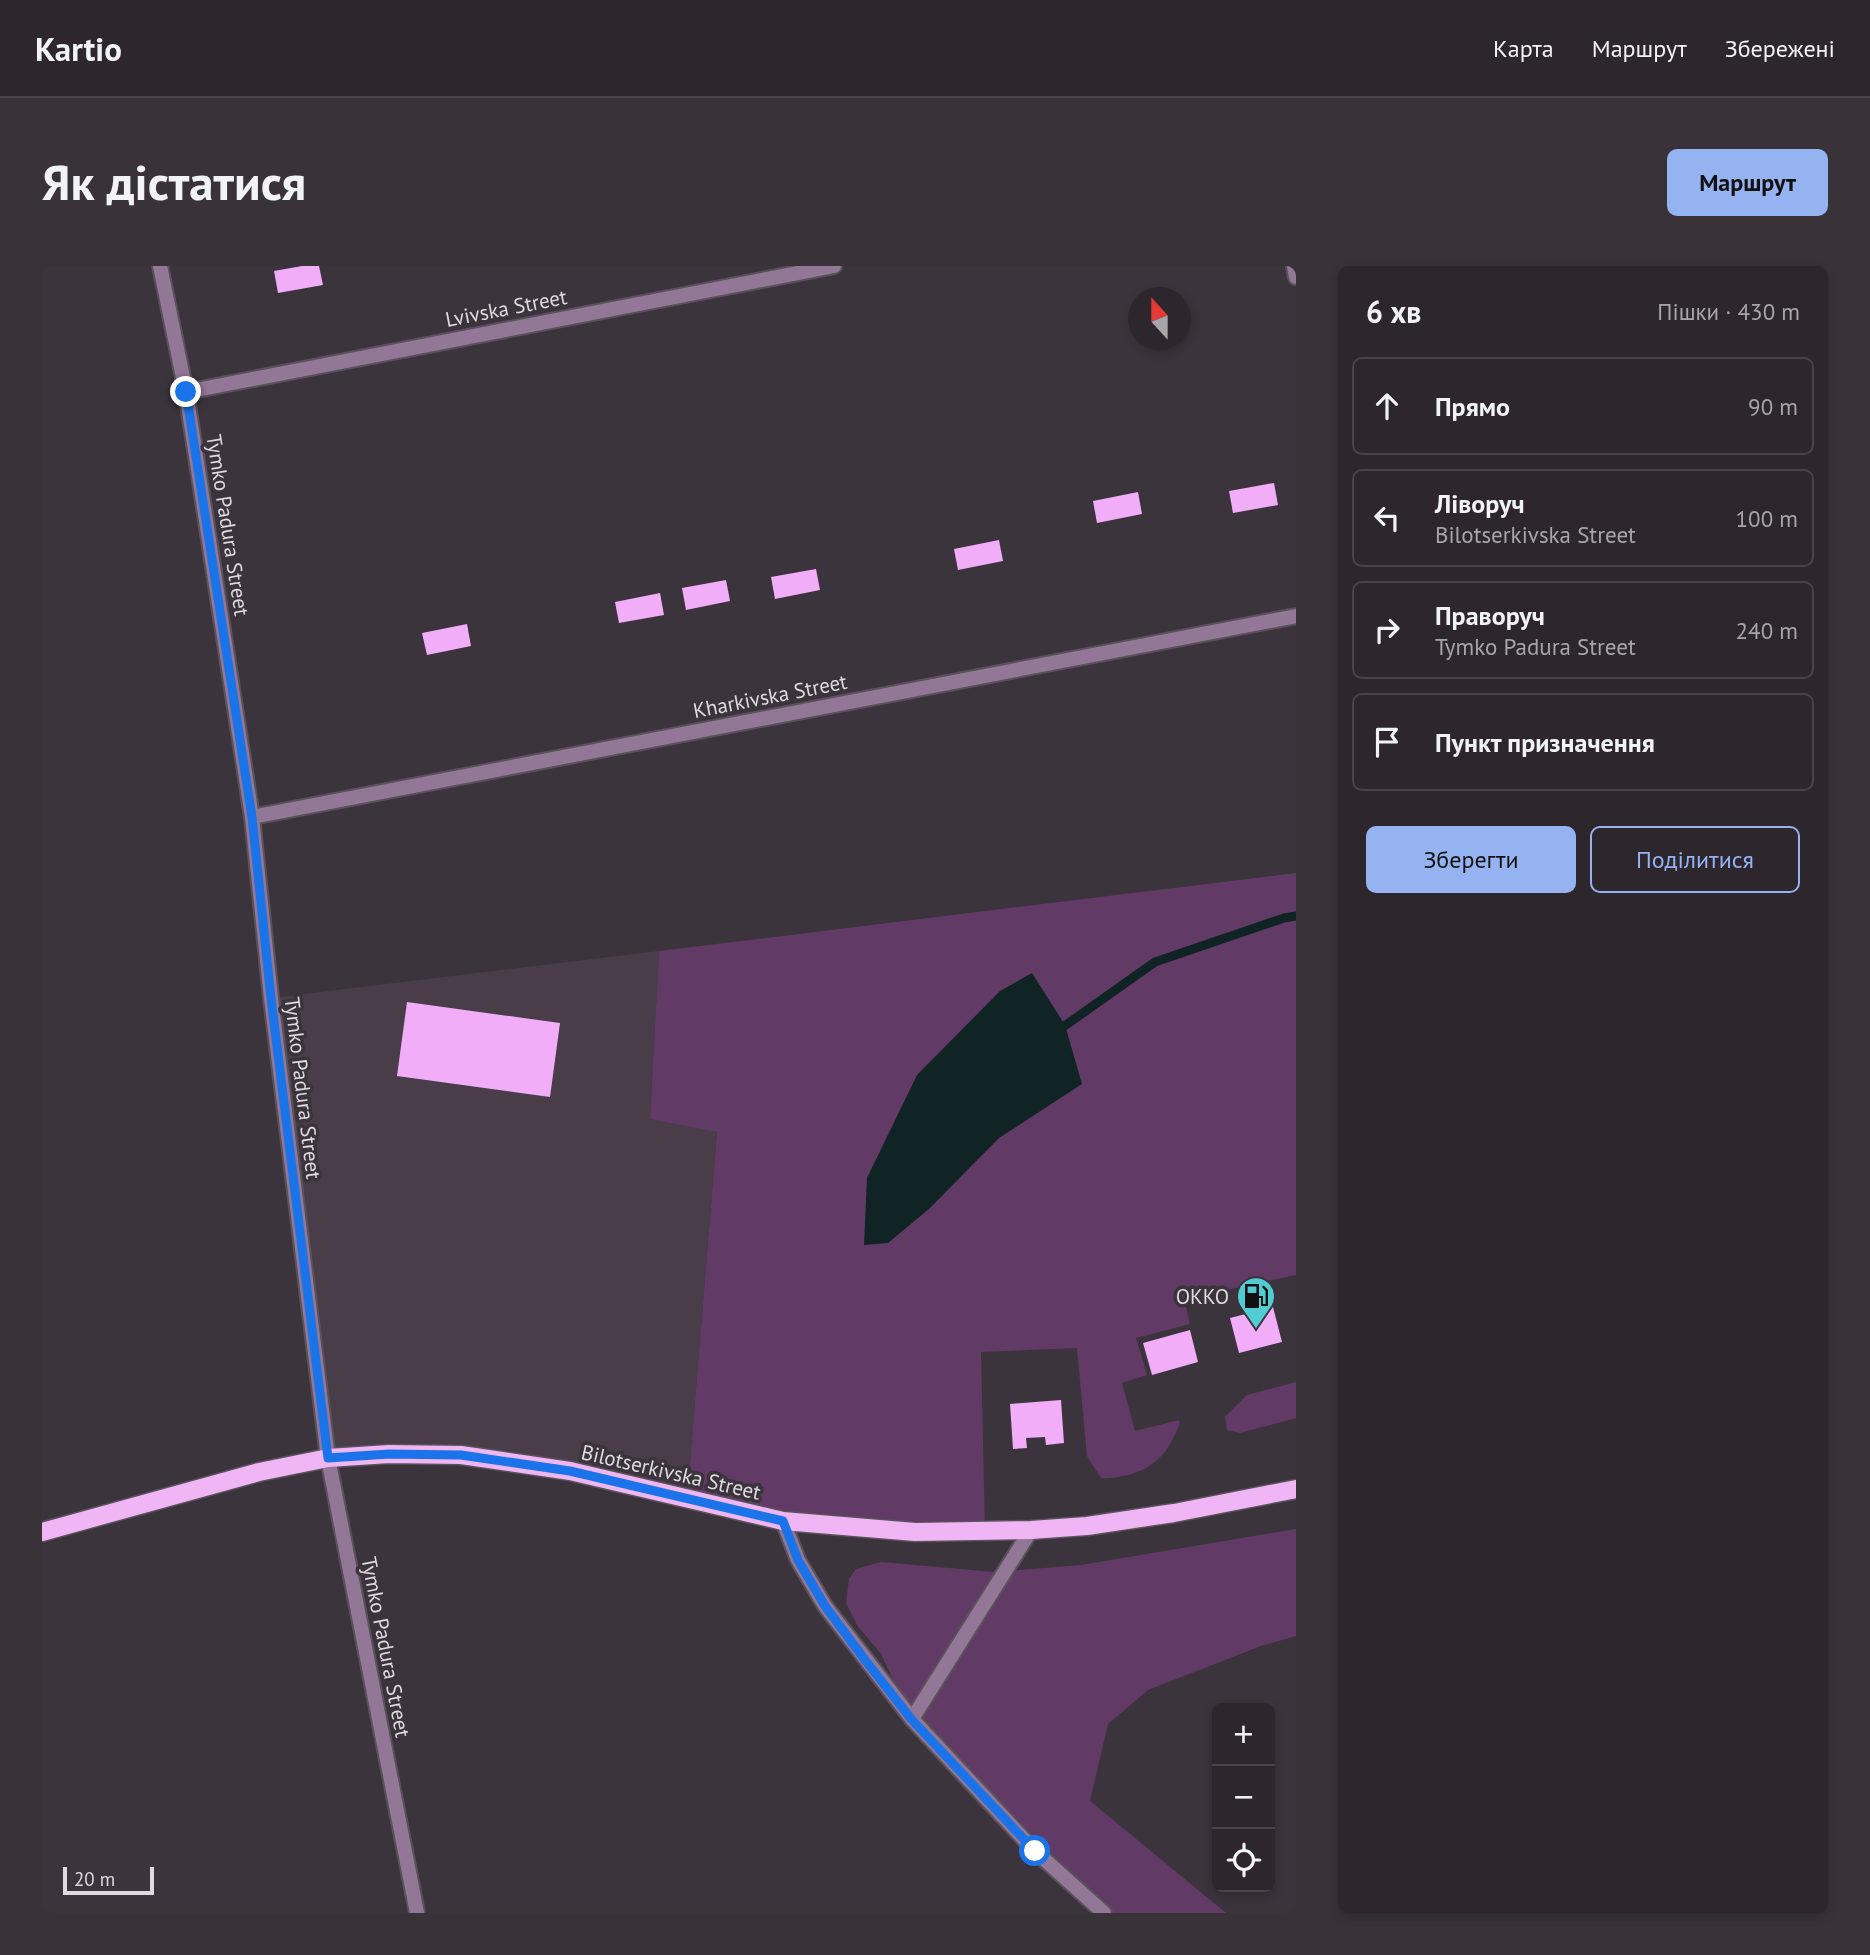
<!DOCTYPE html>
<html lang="uk">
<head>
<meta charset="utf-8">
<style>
	:root { --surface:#2d272d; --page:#393339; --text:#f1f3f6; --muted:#a7a5aa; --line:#484449; --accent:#95b2f1 }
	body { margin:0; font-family:"PT Sans",sans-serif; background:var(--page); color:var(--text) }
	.controls { position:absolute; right:21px; bottom:21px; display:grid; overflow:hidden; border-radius:10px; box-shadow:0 4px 10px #0003 }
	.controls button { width:63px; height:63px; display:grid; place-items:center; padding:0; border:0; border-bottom:2px solid var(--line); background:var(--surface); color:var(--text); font:35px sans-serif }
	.compass { position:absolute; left:1086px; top:21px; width:63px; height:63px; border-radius:50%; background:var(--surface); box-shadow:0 4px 10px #0003; rotate:339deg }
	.scale { position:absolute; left:21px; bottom:18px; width:91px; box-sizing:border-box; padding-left:7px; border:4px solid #dfdae0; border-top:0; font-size:19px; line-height:24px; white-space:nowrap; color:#dfdae0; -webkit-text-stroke:5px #3c343c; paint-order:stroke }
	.stop { position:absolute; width:21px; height:21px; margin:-16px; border:5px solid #1a73e8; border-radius:50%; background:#fff }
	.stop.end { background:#1a73e8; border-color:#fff; box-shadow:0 2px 7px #0008 }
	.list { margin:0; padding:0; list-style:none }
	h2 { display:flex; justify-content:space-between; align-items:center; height:91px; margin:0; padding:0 28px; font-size:30px }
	h2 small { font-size:23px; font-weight:400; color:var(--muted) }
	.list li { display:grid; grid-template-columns:46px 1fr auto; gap:21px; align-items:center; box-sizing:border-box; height:98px; margin:0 14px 14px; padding:0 14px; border:2px solid var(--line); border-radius:10px }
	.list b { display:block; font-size:26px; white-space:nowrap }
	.list p { margin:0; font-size:23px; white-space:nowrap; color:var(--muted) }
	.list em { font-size:23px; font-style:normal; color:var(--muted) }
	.actions { display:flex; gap:14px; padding:21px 28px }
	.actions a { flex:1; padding:16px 0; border:2px solid var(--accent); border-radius:10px; text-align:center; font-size:24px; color:var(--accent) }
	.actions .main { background:var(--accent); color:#111 }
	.icon { flex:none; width:38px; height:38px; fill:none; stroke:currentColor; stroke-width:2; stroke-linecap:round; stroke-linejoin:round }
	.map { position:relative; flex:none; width:1254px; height:1647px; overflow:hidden; border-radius:10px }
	header { display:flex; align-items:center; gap:42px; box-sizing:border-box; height:98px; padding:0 35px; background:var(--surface); border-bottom:2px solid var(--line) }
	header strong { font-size:33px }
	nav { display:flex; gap:38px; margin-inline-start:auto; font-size:24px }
	.intro { display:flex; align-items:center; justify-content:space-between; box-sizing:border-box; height:168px; padding:0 42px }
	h1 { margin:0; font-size:49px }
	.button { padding:18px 32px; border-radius:10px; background:var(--accent); color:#111; font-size:24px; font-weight:700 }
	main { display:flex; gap:42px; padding:0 42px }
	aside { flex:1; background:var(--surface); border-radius:10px; box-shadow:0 4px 10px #0003 }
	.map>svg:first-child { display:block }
</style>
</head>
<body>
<header>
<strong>Kartio</strong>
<nav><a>Карта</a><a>Маршрут</a><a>Збережені</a></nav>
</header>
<div class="intro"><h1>Як дістатися</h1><a class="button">Маршрут</a></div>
<main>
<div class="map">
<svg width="1254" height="1647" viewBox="0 0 1254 1647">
	<rect width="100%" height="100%" fill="#3c343c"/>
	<polygon fill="#493d4a" points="617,685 608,852 675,865 645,1233 419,1189 286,1192 229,732"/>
	<g fill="#613b65">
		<path d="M 1254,607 L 1254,1009 L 1142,1033 L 1148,1058 L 1094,1072 L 1105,1109 L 1080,1117 L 1093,1165 L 1137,1154 L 1138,1157 C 1127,1185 1115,1201 1086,1209 C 1076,1211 1068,1213 1059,1212 L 1045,1190 L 1035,1082 L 939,1086 L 943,1265 L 873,1266 L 645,1233 L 675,866 L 608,853 L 617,685 Z"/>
		<polygon points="1254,1116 1254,1152 1198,1167 1185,1164 1183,1151 1205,1129"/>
		<polygon points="1254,1263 1254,1370 1219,1380 1106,1424 1066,1458 1048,1535 1184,1647 1062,1647 870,1453 839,1388 815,1359 804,1337 807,1313 814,1303 839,1296 952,1306 1039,1299"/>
	</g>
	<polygon fill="#112425" points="990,707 1023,759 1040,818 957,872 887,943 846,977 822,979 825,912 875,809 958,725"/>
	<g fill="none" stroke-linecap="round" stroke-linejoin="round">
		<polyline stroke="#112425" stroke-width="9" points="1014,766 1113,696 1242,652 1254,650"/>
	</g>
	<g fill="#f2adf9">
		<polygon points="260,0 277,0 281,19 236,27 232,5"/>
		<polygon points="1232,217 1236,239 1191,247 1187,225"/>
		<polygon points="1096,226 1100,248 1055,257 1051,235"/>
		<polygon points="957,274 961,295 916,304 912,283"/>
		<polygon points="774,303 778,324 733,333 729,311"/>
		<polygon points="684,314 688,335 644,344 640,322"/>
		<polygon points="618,327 622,349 577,357 573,336"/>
		<polygon points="425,358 429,380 385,389 380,367"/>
		<polygon points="365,736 518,757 508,831 355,810"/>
		<polygon points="1231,1041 1240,1076 1197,1087 1188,1052"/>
		<polygon points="1148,1064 1156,1096 1110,1109 1101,1077"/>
		<polygon points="1019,1134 1022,1177 1004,1179 1003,1171 984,1172 985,1182 971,1183 968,1138"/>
	</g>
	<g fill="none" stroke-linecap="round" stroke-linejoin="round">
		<defs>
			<g id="minor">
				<polyline points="118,0 144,126 210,551 229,732 286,1192 375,1647"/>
				<polyline points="1252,0 1254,11"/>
				<polyline points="144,126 792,0"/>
				<polyline points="210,551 1254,350"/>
				<polyline points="870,1453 989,1264"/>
			</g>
			<polyline id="tertiary" points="741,1255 756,1294 783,1340 870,1453 993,1585 1062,1647"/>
			<polyline id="primary" points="0,1266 217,1206 286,1192 347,1188 419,1189 528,1205 741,1255 873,1266 989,1264 1045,1260 1132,1247 1254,1223"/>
		</defs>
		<use href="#minor" stroke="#59525a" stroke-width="18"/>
		<use href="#tertiary" stroke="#59525a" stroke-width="18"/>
		<use href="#primary" stroke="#59525a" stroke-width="21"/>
		<use href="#minor" stroke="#937796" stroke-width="14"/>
		<use href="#tertiary" stroke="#937796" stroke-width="14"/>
		<use href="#primary" stroke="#efb5f5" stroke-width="18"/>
	</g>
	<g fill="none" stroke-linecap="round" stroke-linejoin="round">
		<polyline stroke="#1a73e8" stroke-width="9" points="144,126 210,551 229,732 286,1192 347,1188 419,1189 528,1205 741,1255 756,1294 783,1340 823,1394 870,1454 993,1585"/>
	</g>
	<defs>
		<symbol id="fuel-pin" viewBox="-11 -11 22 30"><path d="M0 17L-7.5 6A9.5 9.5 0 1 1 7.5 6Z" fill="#51ccd3" stroke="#3c343c"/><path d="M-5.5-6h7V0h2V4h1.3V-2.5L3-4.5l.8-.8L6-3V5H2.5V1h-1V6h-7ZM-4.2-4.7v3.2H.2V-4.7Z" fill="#111"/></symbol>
	</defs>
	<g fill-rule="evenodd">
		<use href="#fuel-pin" x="1192" y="1008" width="44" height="60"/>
	</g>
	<g text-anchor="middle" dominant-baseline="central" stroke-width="7" stroke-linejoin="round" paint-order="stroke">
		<g font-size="21" fill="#dfdae0" stroke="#3c343c">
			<text transform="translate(464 42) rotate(-11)">Lvivska Street</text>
			<text transform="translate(186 259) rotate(81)">Tymko Padura Street</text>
			<text transform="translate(728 430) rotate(-11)">Kharkivska Street</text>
			<text transform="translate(261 822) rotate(83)">Tymko Padura Street</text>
			<text transform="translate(629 1206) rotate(13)">Bilotserkivska Street</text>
			<text transform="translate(344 1381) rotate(79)">Tymko Padura Street</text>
		</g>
		<g font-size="21" fill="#dfdae0" stroke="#3c343c" text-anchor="end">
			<text x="1187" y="1030">OKKO</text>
		</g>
	</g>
</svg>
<div class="controls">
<button>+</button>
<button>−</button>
<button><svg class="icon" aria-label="locate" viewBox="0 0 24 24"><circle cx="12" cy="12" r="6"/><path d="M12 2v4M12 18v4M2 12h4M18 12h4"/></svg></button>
</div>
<svg class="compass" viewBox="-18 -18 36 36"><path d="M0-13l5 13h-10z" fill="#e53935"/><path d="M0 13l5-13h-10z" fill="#a7a5aa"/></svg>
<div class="scale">20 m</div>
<div class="stop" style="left:993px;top:1585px"></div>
<div class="stop end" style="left:144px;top:126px"></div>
</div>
<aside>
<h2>6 хв<small>Пішки · 430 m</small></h2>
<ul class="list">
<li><svg class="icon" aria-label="ahead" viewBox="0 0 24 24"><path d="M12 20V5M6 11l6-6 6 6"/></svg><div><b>Прямо</b></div><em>90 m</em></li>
<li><svg class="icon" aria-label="left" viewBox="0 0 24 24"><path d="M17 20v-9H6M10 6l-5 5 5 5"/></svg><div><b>Ліворуч</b><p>Bilotserkivska Street</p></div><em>100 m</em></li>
<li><svg class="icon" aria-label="right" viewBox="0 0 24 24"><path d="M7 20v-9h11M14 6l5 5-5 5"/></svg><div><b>Праворуч</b><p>Tymko Padura Street</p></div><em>240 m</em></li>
<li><svg class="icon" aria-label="arrive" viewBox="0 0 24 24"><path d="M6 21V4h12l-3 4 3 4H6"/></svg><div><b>Пункт призначення</b></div></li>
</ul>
<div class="actions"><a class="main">Зберегти</a><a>Поділитися</a></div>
</aside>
</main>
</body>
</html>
